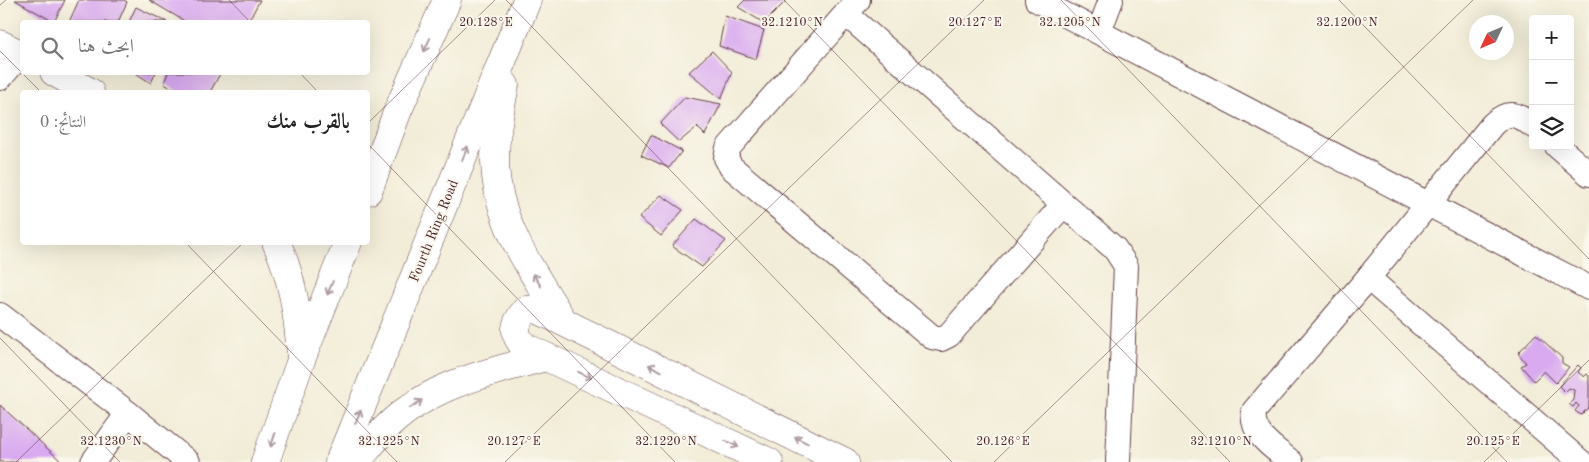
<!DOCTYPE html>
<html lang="ar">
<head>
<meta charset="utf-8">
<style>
	:root { --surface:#fff; --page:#f2f2f2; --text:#222; --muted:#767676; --line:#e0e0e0 }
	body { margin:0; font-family:"Old Standard TT",Amiri,serif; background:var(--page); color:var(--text); direction:rtl }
	.controls { position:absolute; right:15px; top:15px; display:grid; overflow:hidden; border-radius:5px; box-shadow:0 5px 20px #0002 }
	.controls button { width:45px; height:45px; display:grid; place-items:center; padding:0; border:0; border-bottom:1px solid var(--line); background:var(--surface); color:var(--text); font:25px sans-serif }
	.compass { position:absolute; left:1469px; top:15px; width:45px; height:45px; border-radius:50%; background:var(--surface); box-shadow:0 5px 20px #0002; rotate:226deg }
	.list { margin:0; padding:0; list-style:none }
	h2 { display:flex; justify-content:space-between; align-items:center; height:65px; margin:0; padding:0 20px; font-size:21px }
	h2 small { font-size:16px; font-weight:400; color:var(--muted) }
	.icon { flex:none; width:28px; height:28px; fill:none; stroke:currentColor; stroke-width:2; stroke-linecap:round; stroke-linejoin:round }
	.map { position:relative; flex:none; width:1589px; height:462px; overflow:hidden; direction:ltr }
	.search { position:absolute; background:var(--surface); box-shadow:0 5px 20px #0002; left:20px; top:20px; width:350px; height:55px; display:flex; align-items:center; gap:12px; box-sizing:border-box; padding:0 18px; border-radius:5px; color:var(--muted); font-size:19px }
	.panel { position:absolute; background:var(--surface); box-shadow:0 5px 20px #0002; left:20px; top:90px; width:350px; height:155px; border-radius:5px; direction:rtl }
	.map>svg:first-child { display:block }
</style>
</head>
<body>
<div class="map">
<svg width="1589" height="462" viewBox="0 0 1589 462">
	<rect width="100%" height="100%" fill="#fbf7ec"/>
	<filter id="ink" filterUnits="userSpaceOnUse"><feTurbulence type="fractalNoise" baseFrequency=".02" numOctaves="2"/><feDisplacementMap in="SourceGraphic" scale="10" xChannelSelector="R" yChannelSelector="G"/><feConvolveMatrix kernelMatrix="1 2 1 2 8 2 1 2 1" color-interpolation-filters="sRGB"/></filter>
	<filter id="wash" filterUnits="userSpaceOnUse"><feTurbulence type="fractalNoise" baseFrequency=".0096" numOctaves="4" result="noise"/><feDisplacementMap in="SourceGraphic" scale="20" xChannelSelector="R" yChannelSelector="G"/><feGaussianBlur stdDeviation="1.12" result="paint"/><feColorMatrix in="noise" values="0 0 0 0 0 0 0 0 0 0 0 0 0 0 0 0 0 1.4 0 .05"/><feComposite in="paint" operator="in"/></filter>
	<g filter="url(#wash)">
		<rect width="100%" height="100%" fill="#f2edd8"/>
		<g id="blocks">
			<g fill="#d9aaf0">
				<polygon points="15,0 65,0 54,22"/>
				<polygon points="79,0 124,0 127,2 118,22 69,22"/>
				<polygon points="149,0 260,0 248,22 186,22"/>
				<polygon points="745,0 787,0 764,23 738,7"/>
				<polygon points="136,7 167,22 129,22"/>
				<polygon points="725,16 764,30 756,59 719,46"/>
				<polygon points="712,51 732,72 721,99 689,72"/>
				<polygon points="134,72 156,72 151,83"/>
				<polygon points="168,72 221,72 210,92 179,92 164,84"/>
				<polygon points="685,97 721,104 705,135 697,127 679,142 660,124"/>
				<polygon points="651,135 682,151 669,168 641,155"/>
				<polygon points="661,195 683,210 661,236 639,218"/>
				<polygon points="696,219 726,241 702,267 672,246"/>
				<polygon points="1536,334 1562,358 1562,363 1569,367 1556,383 1544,371 1534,381 1521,366 1526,363 1518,353"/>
				<polygon points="1578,365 1581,368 1578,372 1584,377 1587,374 1589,376 1589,407 1581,415 1575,411 1579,406 1576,403 1573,407 1569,404 1573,400 1574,390 1569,388 1565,392 1559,386"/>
				<polygon points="0,405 62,462 0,462"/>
			</g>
		</g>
	</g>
	<g filter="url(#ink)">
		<use href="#blocks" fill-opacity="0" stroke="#633e45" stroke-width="1"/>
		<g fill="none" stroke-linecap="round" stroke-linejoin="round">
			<defs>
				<g id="minor">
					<polyline points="858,0 728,148 726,158 731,167 932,337 941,339 949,335 1063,205"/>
					<polyline points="1037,0 1589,288"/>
					<polyline points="846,14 1115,249 1126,266 1118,462"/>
					<polyline points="1099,32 1111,0"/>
					<polyline points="0,78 21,54"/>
					<polyline points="1557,146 1589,174"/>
					<polyline points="1368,278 1581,462"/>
					<polyline points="0,315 128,413 93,462"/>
					<polyline points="128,413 188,462"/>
					<path d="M 1291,462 C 1275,448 1250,435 1254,411 L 1368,278 L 1492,125 C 1507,110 1517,113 1533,126"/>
				</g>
				<g id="tertiary">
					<polyline points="0,44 22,55"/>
					<polyline points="54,72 90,92"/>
					<path d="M 769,462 L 525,347 C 512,334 514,323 526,310 L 537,309 L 845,462"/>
				</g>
				<g id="primary">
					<path d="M 505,85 C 500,110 495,135 495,161 C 496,222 532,271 563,321"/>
					<polyline points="368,191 398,110 447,0"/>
					<path d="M 276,242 C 293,278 298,317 301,355"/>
					<polyline points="265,462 301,360 348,242"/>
					<polyline points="339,462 527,0"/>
					<path d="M 356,462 C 367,450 377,436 389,425 C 433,383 490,372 546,357"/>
				</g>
			</defs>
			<use href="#minor" stroke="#633e45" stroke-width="26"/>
			<use href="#tertiary" stroke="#633e45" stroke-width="29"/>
			<use href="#primary" stroke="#633e45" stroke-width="29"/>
			<use href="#minor" stroke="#fff" stroke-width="24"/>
			<use href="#tertiary" stroke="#fff" stroke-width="28"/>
			<use href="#primary" stroke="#fff" stroke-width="28"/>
		</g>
		<defs><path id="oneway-shaft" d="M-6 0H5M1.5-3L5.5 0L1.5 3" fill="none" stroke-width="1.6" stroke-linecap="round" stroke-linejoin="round" transform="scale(1.25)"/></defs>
		<g stroke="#ae9aa0">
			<use href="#oneway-shaft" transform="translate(427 45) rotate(114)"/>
			<use href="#oneway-shaft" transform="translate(465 153) rotate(-68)"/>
			<use href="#oneway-shaft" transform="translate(537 280) rotate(-122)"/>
			<use href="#oneway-shaft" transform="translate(330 288) rotate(112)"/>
			<use href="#oneway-shaft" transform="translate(655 368) rotate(-153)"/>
			<use href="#oneway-shaft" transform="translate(585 375) rotate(25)"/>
			<use href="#oneway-shaft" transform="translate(416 404) rotate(-33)"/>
			<use href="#oneway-shaft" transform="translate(358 417) rotate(-68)"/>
			<use href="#oneway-shaft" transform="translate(273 440) rotate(109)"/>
			<use href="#oneway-shaft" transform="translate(801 440) rotate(-154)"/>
			<use href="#oneway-shaft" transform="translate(732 444) rotate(26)"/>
		</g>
	</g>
	<path fill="none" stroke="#4a1f2b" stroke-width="1" stroke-opacity="0.45" d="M 229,0 L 250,22M 506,0 L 952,462M 784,0 L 1230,462M 1061,0 L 1507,462M 1339,0 L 1589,259M 0,5 L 6,0M 0,51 L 41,92M 299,72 L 318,92M 368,123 L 495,0M 368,144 L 675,462M 185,242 L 397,462M 0,338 L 120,462M 16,462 L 244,242M 505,462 L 984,0M 994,462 L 1473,0M 1484,462 L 1589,360"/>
	<g text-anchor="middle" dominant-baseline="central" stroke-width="4" stroke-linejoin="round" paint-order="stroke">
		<g font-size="14" fill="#4a1f2b" stroke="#fbf7ec">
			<text transform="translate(434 231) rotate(-68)">Fourth Ring Road</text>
		</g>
	</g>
	<g font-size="12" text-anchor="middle" fill="#4a1f2b" stroke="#fbf7ec" stroke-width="4" stroke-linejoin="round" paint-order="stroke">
		<text x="486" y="26">20.128°E</text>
		<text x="975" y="26">20.127°E</text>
		<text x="1347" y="26">32.1200°N</text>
		<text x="792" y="26">32.1210°N</text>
		<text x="1070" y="26">32.1205°N</text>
		<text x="111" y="445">32.1230°N</text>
		<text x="389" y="445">32.1225°N</text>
		<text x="666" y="445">32.1220°N</text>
		<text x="1221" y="445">32.1210°N</text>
		<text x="514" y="445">20.127°E</text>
		<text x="1003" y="445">20.126°E</text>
		<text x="1493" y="445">20.125°E</text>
	</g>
</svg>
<div class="controls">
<button>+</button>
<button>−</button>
<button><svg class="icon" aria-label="layers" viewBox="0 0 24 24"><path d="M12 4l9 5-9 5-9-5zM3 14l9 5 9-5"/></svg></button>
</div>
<svg class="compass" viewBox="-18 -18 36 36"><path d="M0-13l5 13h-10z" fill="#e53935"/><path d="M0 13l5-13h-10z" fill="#767676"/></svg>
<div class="search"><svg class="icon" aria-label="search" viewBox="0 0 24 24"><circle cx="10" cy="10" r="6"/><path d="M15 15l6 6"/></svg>ابحث هنا</div>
<section class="panel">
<h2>بالقرب منك<small>النتائج: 0</small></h2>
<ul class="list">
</ul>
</section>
</div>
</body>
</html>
